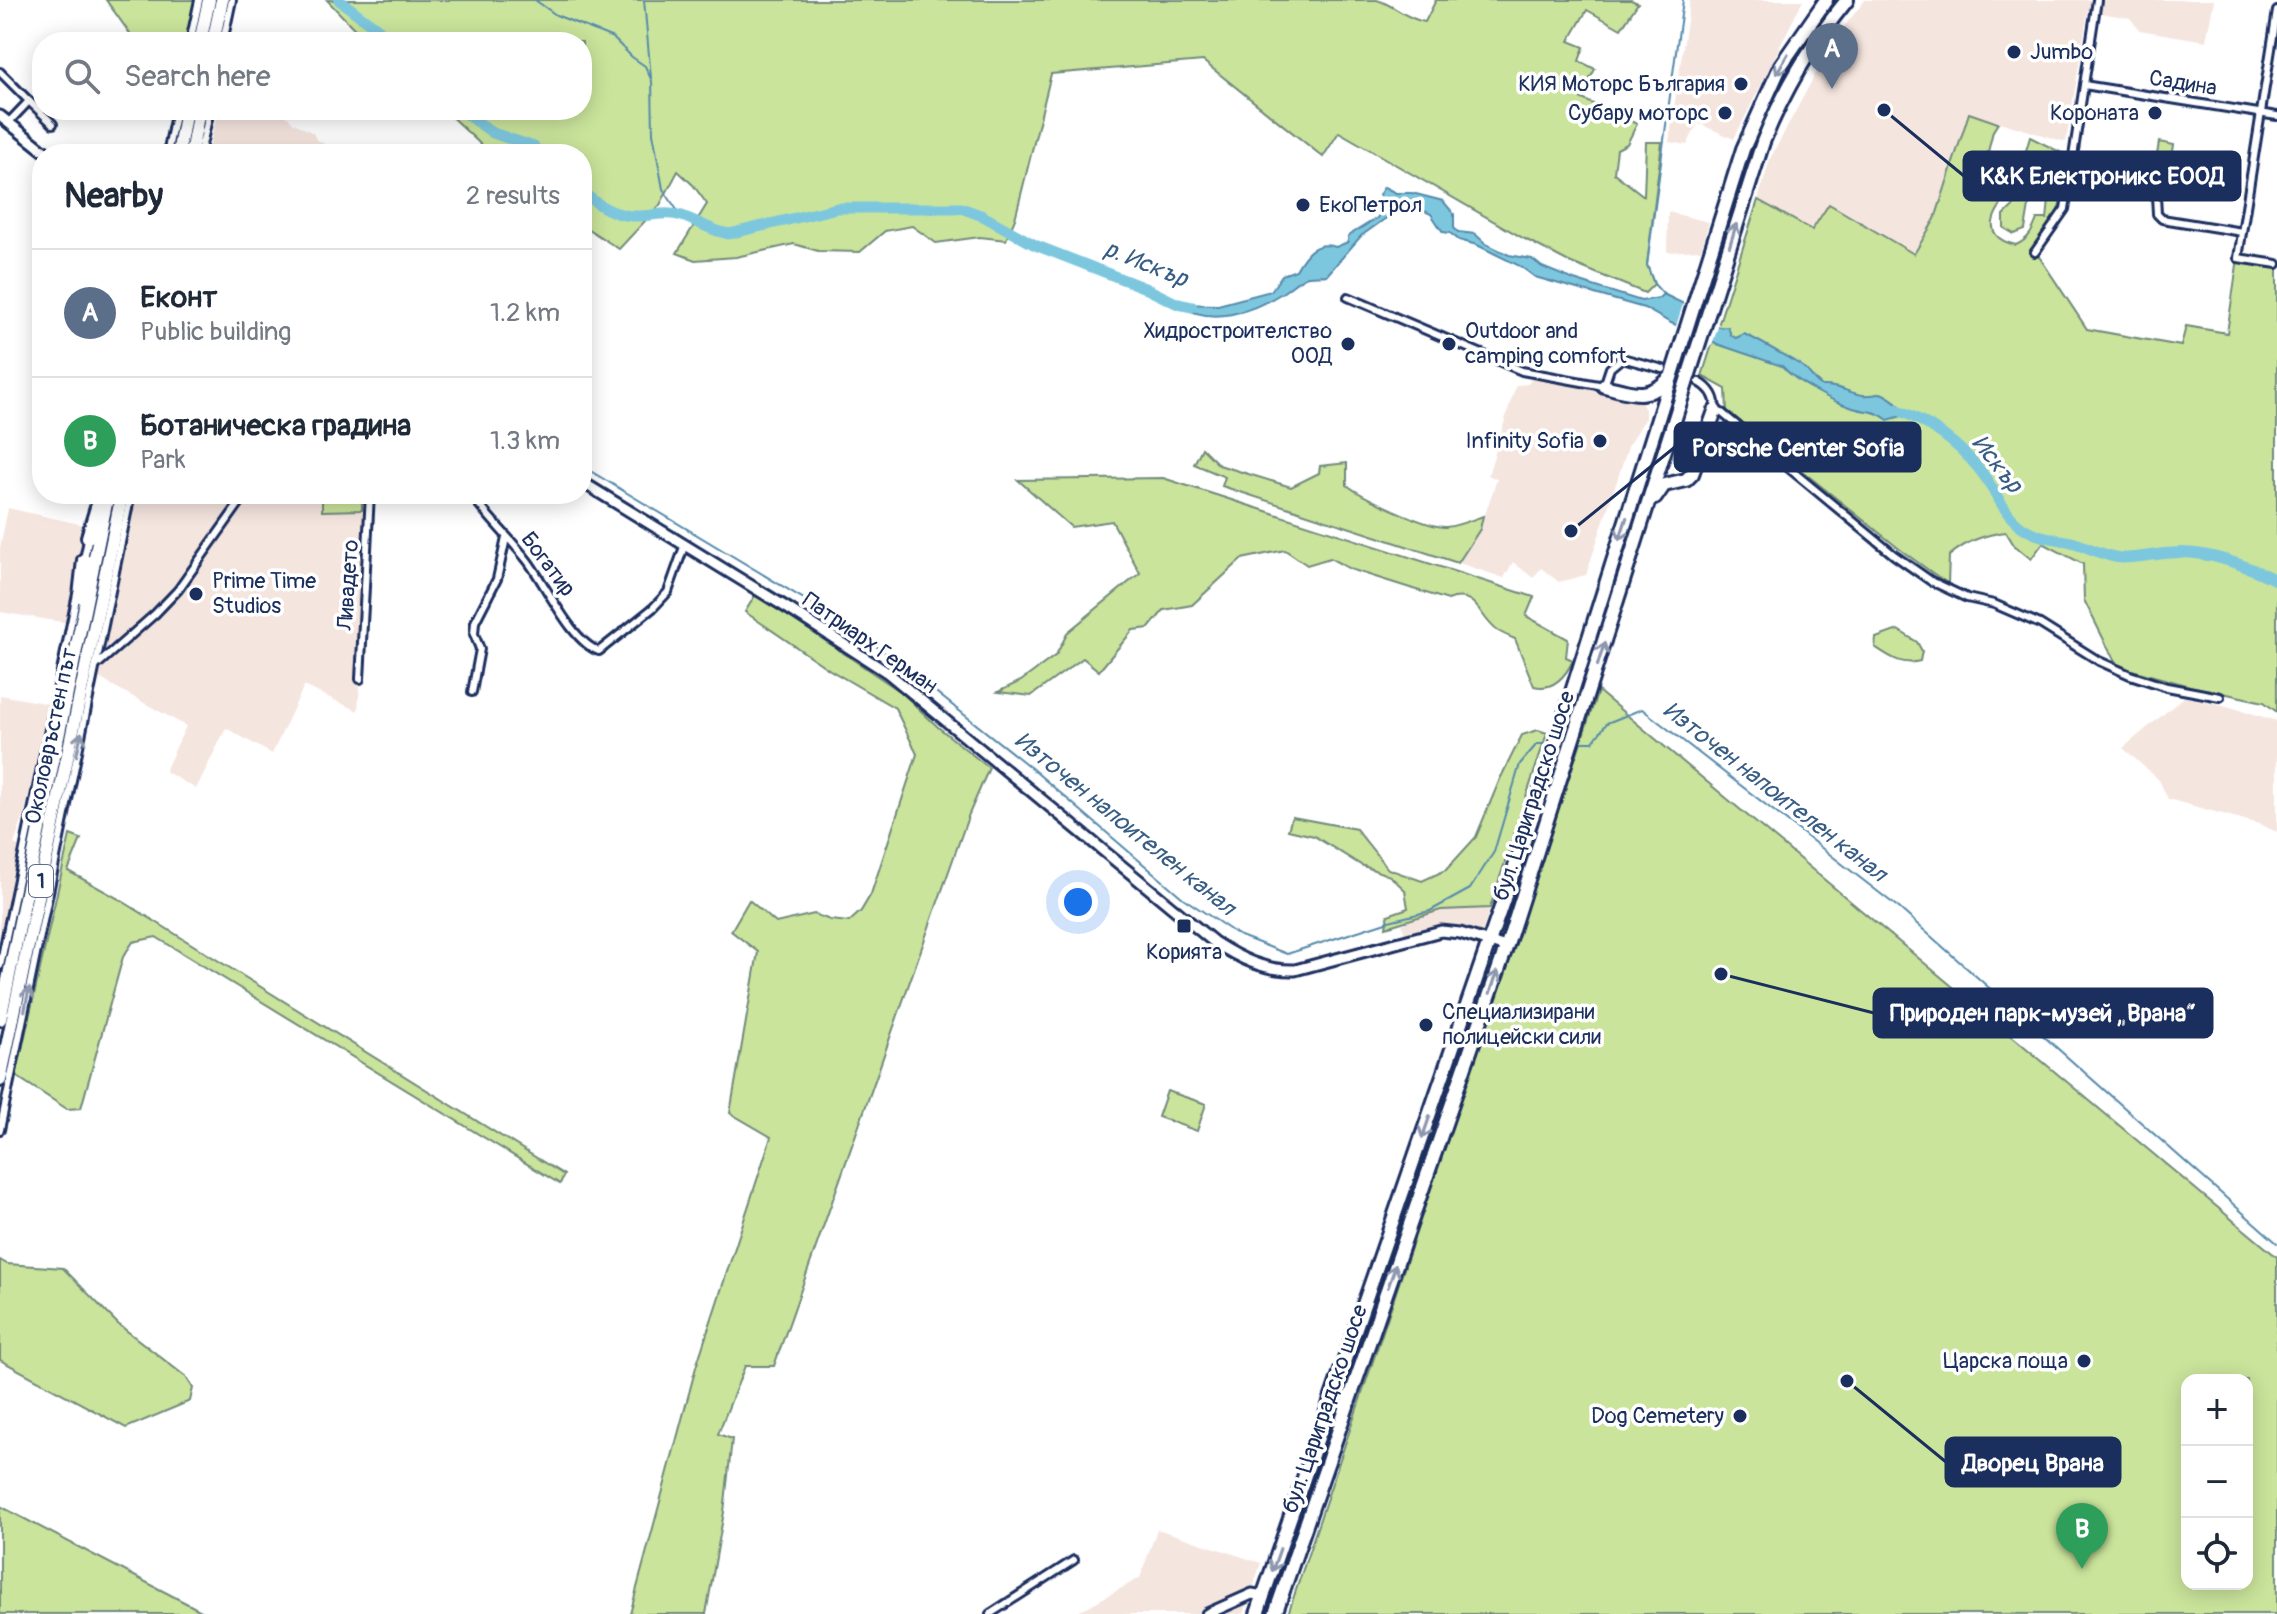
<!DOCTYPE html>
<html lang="en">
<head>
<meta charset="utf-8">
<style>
	:root { --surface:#fff; --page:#f6f6f7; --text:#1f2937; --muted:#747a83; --line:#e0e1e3; --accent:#1a73e8 }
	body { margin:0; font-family:Pangolin,sans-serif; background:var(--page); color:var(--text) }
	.controls { position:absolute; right:24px; bottom:24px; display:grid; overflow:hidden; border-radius:16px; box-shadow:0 4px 20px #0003 }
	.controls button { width:72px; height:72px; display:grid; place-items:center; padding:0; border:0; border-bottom:2px solid var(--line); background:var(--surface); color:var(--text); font:40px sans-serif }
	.you { position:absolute; left:1078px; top:902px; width:28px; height:28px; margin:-20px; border:6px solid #fff; border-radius:50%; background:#1a73e8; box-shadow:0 0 0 12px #1a73e833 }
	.badge { display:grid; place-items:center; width:52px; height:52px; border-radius:50%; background:var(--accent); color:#fff; font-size:26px; font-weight:700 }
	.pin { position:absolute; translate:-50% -66px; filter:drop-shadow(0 2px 4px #0008) }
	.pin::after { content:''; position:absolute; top:42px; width:28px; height:24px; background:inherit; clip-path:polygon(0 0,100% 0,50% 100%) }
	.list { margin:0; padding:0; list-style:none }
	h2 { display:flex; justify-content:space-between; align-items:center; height:104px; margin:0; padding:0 32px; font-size:34px }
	h2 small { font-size:26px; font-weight:400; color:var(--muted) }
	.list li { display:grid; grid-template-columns:52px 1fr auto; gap:24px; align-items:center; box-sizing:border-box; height:128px; padding:0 32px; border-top:2px solid var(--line) }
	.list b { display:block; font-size:30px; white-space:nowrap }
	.list p { margin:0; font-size:26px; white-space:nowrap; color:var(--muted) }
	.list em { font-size:26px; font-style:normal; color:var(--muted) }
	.icon { flex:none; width:44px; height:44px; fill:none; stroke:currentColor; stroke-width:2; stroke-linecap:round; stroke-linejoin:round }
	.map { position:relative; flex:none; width:2277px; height:1614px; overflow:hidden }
	.search { position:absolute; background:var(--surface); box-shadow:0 4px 20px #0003; left:32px; top:32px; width:560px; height:88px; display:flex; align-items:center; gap:20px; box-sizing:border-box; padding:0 28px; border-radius:32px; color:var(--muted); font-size:30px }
	.panel { position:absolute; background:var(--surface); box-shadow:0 4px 20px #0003; left:32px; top:144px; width:560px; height:360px; border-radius:32px }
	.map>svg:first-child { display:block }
</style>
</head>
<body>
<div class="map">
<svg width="2277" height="1614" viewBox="0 0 2277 1614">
	<rect width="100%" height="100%" fill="#fff"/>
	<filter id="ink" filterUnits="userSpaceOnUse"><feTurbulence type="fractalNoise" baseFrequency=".0125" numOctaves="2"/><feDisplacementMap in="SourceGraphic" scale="16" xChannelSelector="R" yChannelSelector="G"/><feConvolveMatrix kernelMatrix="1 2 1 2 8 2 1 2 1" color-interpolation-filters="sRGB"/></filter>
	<g filter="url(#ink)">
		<g fill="#f5e5df">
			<polygon points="1690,0 1803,0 1734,139 1698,123 1687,145 1669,142"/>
			<polygon points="1865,0 2214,0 2206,41 2139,30 2130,18 2088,11 2066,142 1969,113 1935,219 1914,254 1830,204 1813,231 1758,200 1770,159 1833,41"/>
			<polygon points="218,110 279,110 294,123 313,133 316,139 341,154 208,154"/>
			<polygon points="1668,212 1709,222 1701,250 1667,252"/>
			<polygon points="1533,377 1597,388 1641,402 1645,410 1645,419 1629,444 1586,575 1559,582 1541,568 1533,578 1513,562 1504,578 1459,563 1480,529 1497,479 1488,475 1516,385 1528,384"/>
			<polygon points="136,494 373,494 358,711 304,686 272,754 226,728 196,789 165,771 186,726 99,678"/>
			<polygon points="8,508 88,526 68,623 0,612 0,548"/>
			<polygon points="0,695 50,704 23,819 14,844 19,846 2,936 0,936"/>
			<polygon points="2184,697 2227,706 2277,721 2277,832 2259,824 2168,799 2159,780 2123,748"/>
			<polygon points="1490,908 1482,933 1435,926 1405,935 1402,924 1441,910"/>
			<polygon points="1157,1529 1261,1563 1244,1614 1074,1614 1140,1578"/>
		</g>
		<g fill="#cae49b" stroke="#728a7c" stroke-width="2" fill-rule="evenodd">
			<polygon points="106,0 195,0 187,42 136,42"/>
			<path d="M 327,0 L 1377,0 C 1396,6 1404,18 1425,22 L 1436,0 L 1631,0 L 1638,3 L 1621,29 L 1587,10 L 1569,41 L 1584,47 L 1579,61 L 1595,69 L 1580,98 L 1637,124 L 1627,144 L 1617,149 L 1614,173 L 1644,196 L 1646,142 L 1662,142 L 1647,265 L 1654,284 L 1645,293 L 1569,262 L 1523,238 L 1339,132 L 1323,157 L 1203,61 L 1051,74 L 1015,219 L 1006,240 L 980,237 L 936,243 L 912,226 L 885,231 L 860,252 L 818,251 L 794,244 L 736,257 L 695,260 L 677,253 L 707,204 L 693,185 L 678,171 L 660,205 L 619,249 L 582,225 L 582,154 L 491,154 L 444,110 L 582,110 L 582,42 L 367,42 Z"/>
			<path d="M 1835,0 L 1841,0 C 1782,71 1758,139 1730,225 L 1725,224 C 1751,143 1779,66 1835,0 Z"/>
			<path d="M 1969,113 L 1998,123 L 1993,131 L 1983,173 L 2016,185 L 2030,137 L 2066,155 L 2062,172 C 2053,174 2044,171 2036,173 C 2028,175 2021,183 2016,188 C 1997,206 1975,236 2016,245 C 2029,239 2032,232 2037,219 L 2047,219 L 2049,200 L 2042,199 L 2044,191 L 2050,186 L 2062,190 C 2062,215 2046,233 2030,250 L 2040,258 L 2087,329 L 2181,346 L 2186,326 L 2227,333 L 2238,258 L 2277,264 L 2277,712 L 2264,702 L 2190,686 L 2117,666 L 2084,600 L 2083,564 L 2043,543 L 2031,559 L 2014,545 L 2006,532 C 1983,535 1967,541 1949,556 L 1948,584 L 1902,551 L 1727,411 L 1726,389 L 1702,376 L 1758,200 L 1812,230 L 1829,204 L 1914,254 L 1935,219 Z"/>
			<polygon points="2159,142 2174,145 2170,170 2155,168"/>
			<polygon points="2032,188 2025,230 2014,234 2004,228 2004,215"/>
			<polygon points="1665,416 1669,418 1505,935 1531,839"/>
			<path d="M 1202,448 L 1219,465 L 1291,487 L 1319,473 L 1320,466 L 1347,463 L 1347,485 C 1362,497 1428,528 1446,527 C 1458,526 1472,520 1483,516 L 1480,529 L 1458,563 L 1222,486 L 1225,477 L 1194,464 Z"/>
			<path d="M 1163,478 L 1534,597 L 1526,616 L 1568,639 L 1566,657 L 1573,660 C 1566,676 1553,691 1534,686 L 1515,639 C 1510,637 1503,634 1498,631 C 1479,618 1477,589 1448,600 L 1350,569 L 1330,558 L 1307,565 L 1285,550 L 1242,559 L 1192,605 L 1164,610 L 1149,628 L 1133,630 L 1099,671 L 1083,658 L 1031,696 L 998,692 L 1021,681 L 1056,655 L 1068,632 L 1140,573 L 1112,521 L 1071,527 L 1018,480 Z"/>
			<polygon points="322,494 362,494 362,510 322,511"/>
			<polygon points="756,594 901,692 938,727 989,768 969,814 774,1366 745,1366 718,1434 732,1439 724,1512 706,1614 630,1614 696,1367 771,1137 730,1113 758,952 731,931 749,900 776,923 814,914 830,920 849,922 861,911 871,894 917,754 895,708 830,670 745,612"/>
			<path d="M 1898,630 L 1917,642 L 1922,651 L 1920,661 C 1902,666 1890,657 1875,647 L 1876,638 Z"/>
			<path d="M 1598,691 L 2277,1257 L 2277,1614 L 1288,1614 ZM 2187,1380 L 2247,1380 L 2247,1584 L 2187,1584 Z"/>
			<polygon points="1538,730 1547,733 1490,908 1441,910 1386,927 1388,915 1408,908 1405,890 1390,876 1361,865 1314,836 1288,830 1292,817 1356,829 1388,869 1422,881 1446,870 1476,837 1500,779 1522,735"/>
			<polygon points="70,835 81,839 68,871 119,899 564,1175 560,1184 156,937 133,942 123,957 81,1108 67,1109 16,1076"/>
			<polygon points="1488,973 1460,1069 1276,1594 1273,1587"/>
			<polygon points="1167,1091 1206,1104 1197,1131 1158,1117"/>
			<polygon points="0,1260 7,1264 63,1268 118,1324 186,1377 193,1388 190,1401 126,1428 0,1360"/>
			<polygon points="0,1506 207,1614 0,1614"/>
		</g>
		<path fill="#7dc7de" stroke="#568aab" stroke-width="2" d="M 1384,187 L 1396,193 L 1412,193 L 1443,201 L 1454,214 L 1454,228 L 1458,232 L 1475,234 L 1486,244 L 1509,255 L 1532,259 L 1542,267 L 1574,280 L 1641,301 L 1659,298 L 1663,294 C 1669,297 1676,300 1682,303 C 1698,314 1706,330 1728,327 L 1731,335 L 1736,338 L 1744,334 C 1764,343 1781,354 1799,364 C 1808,369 1813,380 1822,386 C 1847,385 1855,401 1881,393 C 1897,400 1896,404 1909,414 L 1888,420 C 1874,409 1869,413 1853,408 C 1833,402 1796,382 1782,366 L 1717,344 L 1706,336 L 1671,323 L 1644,308 L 1535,277 L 1520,266 L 1477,245 L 1459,240 L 1450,233 L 1443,232 L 1431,214 L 1414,206 L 1403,206 L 1361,236 L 1327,275 C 1321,276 1314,275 1308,276 C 1300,278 1290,288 1282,293 C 1252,312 1210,327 1178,304 L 1218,305 L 1271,291 L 1282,275 L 1296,270 C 1305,254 1315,240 1336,247 L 1348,242 L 1348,236 L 1377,218 L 1385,206 L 1379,195 Z"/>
		<polygon fill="#fff" points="1684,301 1703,317 1719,324 1712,345 1675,329"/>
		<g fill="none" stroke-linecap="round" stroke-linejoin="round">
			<g stroke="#568aab" stroke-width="2">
				<polyline points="535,0 556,15 613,38 632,57 645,66 652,81 653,133 663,189 681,216"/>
				<polyline points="644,0 651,78"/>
				<polyline points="1664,295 1654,284 1647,265 1683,0"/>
				<polyline points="582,466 849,626 903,666 1030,767 1183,898 1238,935 1287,954 1389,921 1430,911 1470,889 1494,852 1520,764 1537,744 1551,744"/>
				<polyline points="1577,742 1593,742 1607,723 1642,709 1899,908 2277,1243"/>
			</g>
			<g stroke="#7dc7de" stroke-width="11">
				<polyline points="339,0 379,30 391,42"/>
				<polyline points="461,110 493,133 534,147 541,154"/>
				<path d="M 582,191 C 598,206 616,217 638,216 C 653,216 667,211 682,216 C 699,222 712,231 729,234 L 837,208 L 961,208 L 983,216 L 1035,245 L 1145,288 L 1178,304 L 1192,307"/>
				<path d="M 1896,409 C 1928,422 1957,442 1979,469 C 1999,493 2003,520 2033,533 C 2046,539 2062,539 2075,543 C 2091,548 2105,557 2122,558 C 2138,558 2155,554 2171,553 C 2205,550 2247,565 2277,581"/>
			</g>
			<defs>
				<g id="street">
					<polyline points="2277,11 2238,258 2277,264"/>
					<polyline points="190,42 199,0"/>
					<polyline points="223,42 232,0"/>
					<polyline points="0,72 29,101 8,123"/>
					<polyline points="2084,85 2277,116"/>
					<polyline points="29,101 53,124"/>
					<polyline points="167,154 176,110"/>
					<polyline points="200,154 210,110"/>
					<polyline points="2071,178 2152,192 2156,196 2157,214 2162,219 2242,232"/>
					<polyline points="2035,252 2065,209 2097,0"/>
					<polyline points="1348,297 1522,371 1604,386 1610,368 1622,358 1663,369"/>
					<path d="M 1699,382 C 1710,388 1717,398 1715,411 L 1722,413 L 1894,555 L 1931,581 L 1967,598 L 1994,604 L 2040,624 L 2099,661 L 2130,675 L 2167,687 L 2220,697"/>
					<path d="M 471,494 C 488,518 509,537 527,560 C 545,583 572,643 599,651 L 653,608 L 668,592 L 685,544"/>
					<polyline points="84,559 89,535"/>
					<polyline points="97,665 155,614 178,590 246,494"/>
					<polyline points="360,679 370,494"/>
					<polyline points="472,692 480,649 474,634 475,622 497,579 506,538"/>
					<polyline points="0,966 77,594"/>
					<polyline points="0,1130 131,494"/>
					<polyline points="990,1614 1074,1560"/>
				</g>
				<g id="secondary">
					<polyline points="0,116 48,154"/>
					<path d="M 582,482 L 789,609 L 888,673 L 1214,942 C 1239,958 1264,971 1295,970 L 1441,931 L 1460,933 L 1506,947"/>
					<polyline points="1207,1614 1252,1594 1263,1596"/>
				</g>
				<g id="highway">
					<polyline points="200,42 209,0"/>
					<polyline points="213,42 222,0"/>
					<polyline points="178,154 186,110"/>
					<polyline points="191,154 199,110"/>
					<path d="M 1604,386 C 1631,392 1647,401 1669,379"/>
					<polyline points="1655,498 1664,485 1686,480 1692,474 1715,411"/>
					<polyline points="88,537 99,501"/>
					<polyline points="80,596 84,560"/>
					<polyline points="0,1019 108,494"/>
					<polyline points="0,1080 122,494"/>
					<polyline points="1257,1614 1537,803 1743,149 1781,65 1826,0"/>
					<path d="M 1275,1614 L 1509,939 L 1763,142 C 1784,90 1812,43 1847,0"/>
				</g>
			</defs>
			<use href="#street" stroke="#1b2f5e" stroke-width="12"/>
			<use href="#secondary" stroke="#1b2f5e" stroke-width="15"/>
			<use href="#highway" stroke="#1b2f5e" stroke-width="18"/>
			<use href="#street" stroke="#fff" stroke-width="6"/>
			<use href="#secondary" stroke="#fff" stroke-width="9"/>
			<use href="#highway" stroke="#fff" stroke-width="12"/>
		</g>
		<defs><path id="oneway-shaft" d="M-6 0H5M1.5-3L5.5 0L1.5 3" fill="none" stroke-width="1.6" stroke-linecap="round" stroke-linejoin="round" transform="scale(2)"/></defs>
		<g stroke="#8d97ae">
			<use href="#oneway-shaft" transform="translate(1782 64) rotate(120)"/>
			<use href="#oneway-shaft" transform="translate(1733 235) rotate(-73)"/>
			<use href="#oneway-shaft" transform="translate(1623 529) rotate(108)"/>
			<use href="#oneway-shaft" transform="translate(1601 654) rotate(-73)"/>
			<use href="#oneway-shaft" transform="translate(79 744) rotate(-78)"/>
			<use href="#oneway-shaft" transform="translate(1494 982) rotate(-71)"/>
			<use href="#oneway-shaft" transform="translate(27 999) rotate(-79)"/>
			<use href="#oneway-shaft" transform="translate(1426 1127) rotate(109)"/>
			<use href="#oneway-shaft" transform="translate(1392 1276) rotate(-71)"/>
			<use href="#oneway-shaft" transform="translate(1276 1560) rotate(109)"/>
		</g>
	</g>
	<g fill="#1b2f5e" stroke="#fff" stroke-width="3">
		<circle cx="2014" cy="52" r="8"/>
		<circle cx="1741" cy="84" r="8"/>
		<circle cx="1725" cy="113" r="8"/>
		<circle cx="2155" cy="113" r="8"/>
		<circle cx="1303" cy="205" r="8"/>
		<circle cx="1348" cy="344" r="8"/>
		<circle cx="1449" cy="344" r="8"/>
		<circle cx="1600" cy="441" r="8"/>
		<circle cx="196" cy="594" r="8"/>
		<rect x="1176" y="918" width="16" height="16" rx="4"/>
		<circle cx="1426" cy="1025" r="8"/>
		<circle cx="2084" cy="1361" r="8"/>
		<circle cx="1740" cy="1416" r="8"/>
	</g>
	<g text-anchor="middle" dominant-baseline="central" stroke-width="7" stroke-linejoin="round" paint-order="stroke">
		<rect fill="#fff" stroke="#5f6d8e" stroke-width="2" x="29" y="865" width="24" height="32" rx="6"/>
		<g font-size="20" font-weight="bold" fill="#1b2f5e">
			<text x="41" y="881">1</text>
		</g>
		<g font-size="22" fill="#1b2f5e" stroke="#fff" text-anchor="end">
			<text x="2030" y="52" text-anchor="start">Jumbo</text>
			<text x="1725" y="84">КИЯ Моторс България</text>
			<text x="1709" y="113">Субару моторс</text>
			<text x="2139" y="113">Короната</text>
			<text x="1319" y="205" text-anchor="start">ЕкоПетрол</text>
			<text x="1332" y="331">Хидростроителство<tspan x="1332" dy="25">ООД</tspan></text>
			<text x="1465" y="331" text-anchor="start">Outdoor and<tspan x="1465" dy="25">camping comfort</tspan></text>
			<text x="1584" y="441">Infinity Sofia</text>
			<text x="212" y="581" text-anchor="start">Prime Time<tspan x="212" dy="25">Studios</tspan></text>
			<text x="1184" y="952" text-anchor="middle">Корията</text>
			<text x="1442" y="1012" text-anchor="start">Специализирани<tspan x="1442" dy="25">полицейски сили</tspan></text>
			<text x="2068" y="1361">Царска поща</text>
			<text x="1724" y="1416">Dog Cemetery</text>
		</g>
		<g font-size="22" fill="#1b2f5e" stroke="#fff">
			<text transform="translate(2183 83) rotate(9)">Садина</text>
			<text transform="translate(548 564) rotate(53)">Богатир</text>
			<text transform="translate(348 585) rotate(-86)">Ливадето</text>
			<text transform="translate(870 643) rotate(35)">Патриарх Герман</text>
			<text transform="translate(51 736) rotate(-78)">Околовръстен път</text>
			<text transform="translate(1534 796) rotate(-72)">бул. Цариградско шосе</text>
			<text transform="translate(1325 1409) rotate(-71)">бул. Цариградско шосе</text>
		</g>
		<g font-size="24" font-style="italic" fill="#385d84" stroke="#fff">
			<text transform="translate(1146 264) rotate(22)">р. Искър</text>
			<text transform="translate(1997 464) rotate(52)">Искър</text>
			<text transform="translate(1775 792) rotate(38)">Източен напоителен канал</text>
			<text transform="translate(1125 824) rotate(39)">Източен напоителен канал</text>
		</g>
	</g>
	<path fill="none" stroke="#1b2f5e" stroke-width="3" d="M1884 110L1964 176M1571 531L1675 447M1721 974L1874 1013M1847 1381L1946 1462"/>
	<g fill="#1b2f5e" stroke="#fff" stroke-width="3">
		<circle cx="1884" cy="110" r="8"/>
		<circle cx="1571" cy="531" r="8"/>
		<circle cx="1721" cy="974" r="8"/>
		<circle cx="1847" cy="1381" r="8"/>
	</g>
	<g fill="#1b2f5e" stroke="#1b2f5e" stroke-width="3">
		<rect x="1964" y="152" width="276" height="48" rx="8"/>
		<rect x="1675" y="423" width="245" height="48" rx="8"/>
		<rect x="1874" y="989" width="338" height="48" rx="8"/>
		<rect x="1946" y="1438" width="174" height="48" rx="8"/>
	</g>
	<g font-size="24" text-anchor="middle" font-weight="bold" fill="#fff">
		<text x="2102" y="184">K&amp;K Електроникс ЕООД</text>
		<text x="1798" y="456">Porsche Center Sofia</text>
		<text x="2043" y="1021">Природен парк-музей „Врана“</text>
		<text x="2033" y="1471">Дворец Врана</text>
	</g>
</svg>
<div class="controls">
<button>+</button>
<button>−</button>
<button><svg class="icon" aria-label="locate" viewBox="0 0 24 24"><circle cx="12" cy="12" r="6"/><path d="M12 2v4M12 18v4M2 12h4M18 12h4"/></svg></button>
</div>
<div class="you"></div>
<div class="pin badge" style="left:1832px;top:89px;background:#5c6f8a">A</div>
<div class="pin badge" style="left:2082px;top:1569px;background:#2e9e5b">B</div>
<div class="search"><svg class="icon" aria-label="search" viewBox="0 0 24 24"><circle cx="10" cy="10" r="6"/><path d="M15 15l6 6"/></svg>Search here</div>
<section class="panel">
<h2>Nearby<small>2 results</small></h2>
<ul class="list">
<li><span class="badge" style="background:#5c6f8a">A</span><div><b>Еконт</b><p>Public building</p></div><em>1.2 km</em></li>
<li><span class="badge" style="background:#2e9e5b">B</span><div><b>Ботаническа градина</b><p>Park</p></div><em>1.3 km</em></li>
</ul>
</section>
</div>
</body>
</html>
